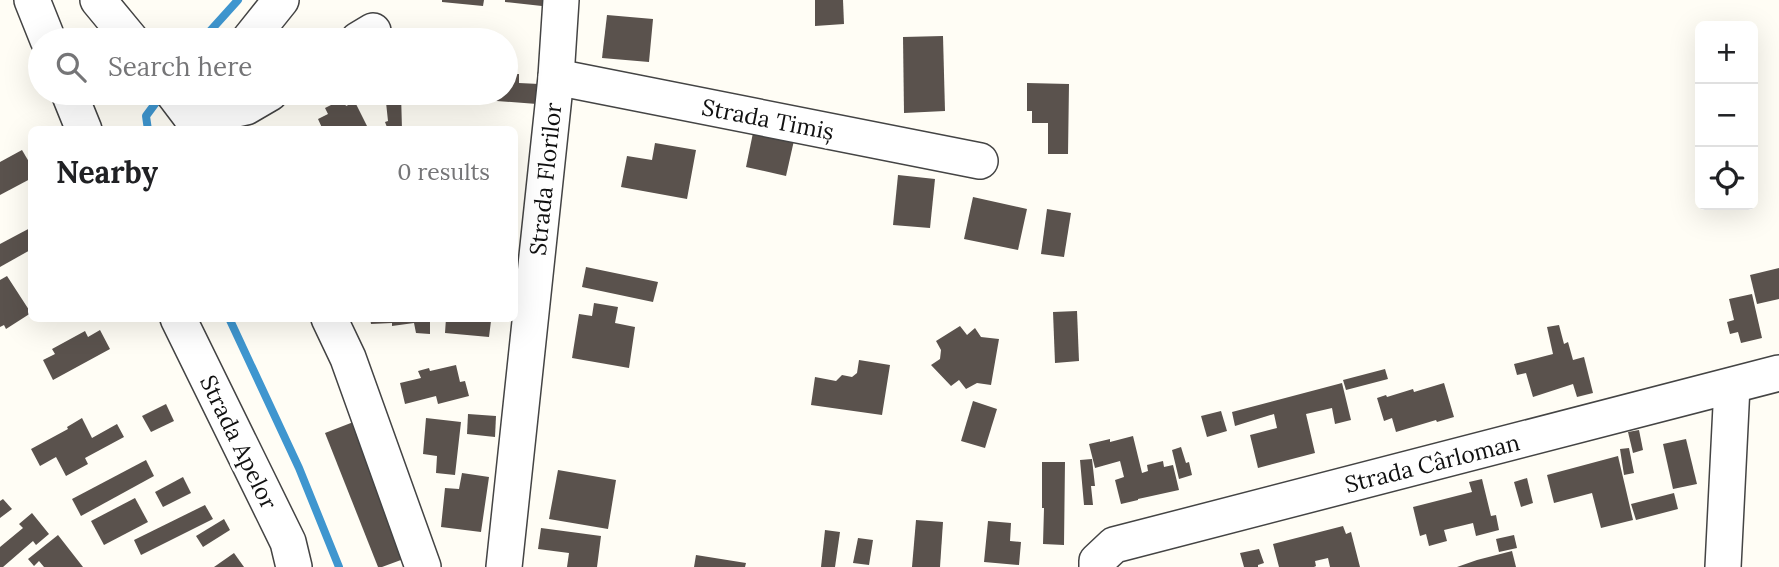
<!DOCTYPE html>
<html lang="en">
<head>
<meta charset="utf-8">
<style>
	:root { --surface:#fff; --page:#f6f6f6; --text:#202124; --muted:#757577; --line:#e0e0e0 }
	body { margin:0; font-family:Lora,serif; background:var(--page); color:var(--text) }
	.controls { position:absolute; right:21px; top:21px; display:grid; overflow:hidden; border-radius:10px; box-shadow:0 7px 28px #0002 }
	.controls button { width:63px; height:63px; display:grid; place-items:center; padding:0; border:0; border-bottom:2px solid var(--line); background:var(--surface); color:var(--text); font:35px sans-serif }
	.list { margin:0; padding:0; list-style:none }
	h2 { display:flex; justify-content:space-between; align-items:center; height:91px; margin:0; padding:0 28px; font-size:30px }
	h2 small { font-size:23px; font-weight:400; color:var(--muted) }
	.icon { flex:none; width:38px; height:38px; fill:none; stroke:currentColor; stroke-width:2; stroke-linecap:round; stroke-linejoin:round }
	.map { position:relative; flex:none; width:1779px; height:567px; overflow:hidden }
	.search { position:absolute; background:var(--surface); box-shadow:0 7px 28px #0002; left:28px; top:28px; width:490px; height:77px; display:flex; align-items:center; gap:18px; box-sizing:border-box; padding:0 24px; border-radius:38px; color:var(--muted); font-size:26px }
	.panel { position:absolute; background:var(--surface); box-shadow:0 7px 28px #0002; left:28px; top:126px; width:490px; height:196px; border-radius:10px }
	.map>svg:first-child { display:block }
</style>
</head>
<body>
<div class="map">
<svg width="1779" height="567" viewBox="0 0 1779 567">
	<rect width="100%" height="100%" fill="#fffdf5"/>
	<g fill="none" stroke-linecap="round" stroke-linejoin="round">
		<g stroke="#3f96cf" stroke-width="8">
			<polyline points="202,40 238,0"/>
			<polyline points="148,130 146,116 163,93"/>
			<polyline points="229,318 299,468 339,567"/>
		</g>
	</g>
	<g fill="#5a524d">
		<polygon points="442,0 484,0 483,6 442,2"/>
		<polygon points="505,0 551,0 551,7 505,2"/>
		<polygon points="815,0 843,0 844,24 815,26"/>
		<polygon points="607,15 653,19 649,62 602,58"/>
		<polygon points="943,36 945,111 904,113 903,37"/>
		<polygon points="506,74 519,74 519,83 539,84 537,104 470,99 471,93 506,93"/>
		<polygon points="1027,83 1069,84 1068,154 1048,154 1048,123 1032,123 1032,111 1027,111"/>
		<polygon points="385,93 401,93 402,130 388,130 385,122 388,121"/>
		<polygon points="343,99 346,106 355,102 369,130 323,130 318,119 328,114 325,108"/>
		<polygon points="754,128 795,136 786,176 746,167"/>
		<polygon points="655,143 696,150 687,199 621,187 627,156 652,160"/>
		<polygon points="22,150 32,167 32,178 0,195 0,162"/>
		<polygon points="898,175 935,179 930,228 893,225"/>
		<polygon points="973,197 1027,209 1018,250 964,239"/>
		<polygon points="1047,209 1071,213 1064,257 1041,254"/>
		<polygon points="32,227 32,249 0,267 0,244"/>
		<polygon points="586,267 658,282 653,302 582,287"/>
		<polygon points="1779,268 1779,299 1757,304 1750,275"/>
		<polygon points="7,276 31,313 6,329 4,325 0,327 0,280"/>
		<polygon points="1752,294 1762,338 1741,343 1738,332 1730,334 1727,322 1734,320 1729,299"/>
		<polygon points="594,303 618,307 615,323 635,327 629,368 572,358 579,314 592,316"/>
		<polygon points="1077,311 1079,361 1055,363 1053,312"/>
		<polygon points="370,318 430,318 430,334 416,333 414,323 392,326 392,323 371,324"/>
		<polygon points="446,318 485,318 485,320 491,321 489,337 445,333"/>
		<polygon points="1559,325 1564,344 1568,342 1573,360 1584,357 1593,393 1577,397 1573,384 1533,397 1526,373 1517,375 1514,364 1553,354 1547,327"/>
		<polygon points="960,326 967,335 975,328 981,337 999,339 991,385 977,383 966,389 959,380 951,386 931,365 940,359 941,350 936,341"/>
		<polygon points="100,330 110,349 53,380 43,360 55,354 52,349 85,331 88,337"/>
		<polygon points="859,360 890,365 882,415 811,405 815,377 836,381 842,375 852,377 857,373"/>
		<polygon points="456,365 460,382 465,381 469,396 438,404 436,396 405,404 400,383 421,378 418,371 429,368 430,371"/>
		<polygon points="1385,369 1388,379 1346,390 1343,380"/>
		<polygon points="1342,383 1351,420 1335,424 1332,408 1306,414 1315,453 1258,468 1250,435 1277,428 1274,414 1235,426 1232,412"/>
		<polygon points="1444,383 1454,417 1437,422 1436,420 1396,432 1392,418 1384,421 1377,398 1386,395 1387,397 1413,389 1414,392"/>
		<polygon points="973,401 997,409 985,448 961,441"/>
		<polygon points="166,404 174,421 151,432 142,416"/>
		<polygon points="1221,411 1227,431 1207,437 1201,416"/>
		<polygon points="468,414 496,416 495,437 467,434"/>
		<polygon points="82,418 92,438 117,424 124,437 85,458 88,464 66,476 56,457 40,466 31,449 68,429 67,427"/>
		<polygon points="426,418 461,422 455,475 436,473 437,456 423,454"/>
		<polygon points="356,421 409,557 382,567 378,567 325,433"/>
		<polygon points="1639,430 1643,450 1633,453 1628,432"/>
		<polygon points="1133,436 1142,473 1148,471 1147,465 1163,461 1164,467 1173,465 1179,490 1138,499 1138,500 1121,504 1115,480 1124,477 1120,461 1095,468 1089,444 1110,439 1110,442"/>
		<polygon points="1686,439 1697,484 1673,489 1663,444"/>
		<polygon points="1181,447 1186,463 1189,462 1192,475 1179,479 1172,450"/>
		<polygon points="1629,448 1634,473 1624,475 1620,449"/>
		<polygon points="1618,456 1633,520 1601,528 1592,493 1554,503 1547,475"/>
		<polygon points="1092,459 1095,486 1091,486 1093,505 1084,505 1080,460"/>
		<polygon points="146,460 154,476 81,516 72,499"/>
		<polygon points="1042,462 1065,462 1064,545 1043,544 1044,508 1042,508"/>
		<polygon points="558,470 616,480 608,529 549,519"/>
		<polygon points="462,473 489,477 481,532 441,527 445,488 459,489"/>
		<polygon points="183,477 191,493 163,507 155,492"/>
		<polygon points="1527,478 1533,503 1521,507 1514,482"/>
		<polygon points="1482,479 1491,516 1496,515 1499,530 1476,536 1473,523 1444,530 1447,541 1429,546 1426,534 1420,536 1413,507 1472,492 1469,482"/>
		<polygon points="1674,493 1678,509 1636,520 1631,504"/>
		<polygon points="135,498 148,522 104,545 91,521"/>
		<polygon points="3,499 12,509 0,518 0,501"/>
		<polygon points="205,505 213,519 141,555 134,540"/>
		<polygon points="32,513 49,534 36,545 33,541 3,567 0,567 0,547 23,528 19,524"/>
		<polygon points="224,519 230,530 203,547 196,536"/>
		<polygon points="916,520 943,522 940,567 912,567"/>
		<polygon points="988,521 1011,523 1010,541 1021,542 1019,565 984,562"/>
		<polygon points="1343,526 1346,534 1351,532 1360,567 1330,567 1328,558 1315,561 1316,566 1314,567 1279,567 1273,544"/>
		<polygon points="541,528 601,536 597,567 567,567 569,553 538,549"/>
		<polygon points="825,530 840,532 835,567 821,567"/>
		<polygon points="58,535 83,567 44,567 39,561 34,566 28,559"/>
		<polygon points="1514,535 1517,548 1499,552 1496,539"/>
		<polygon points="858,538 873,540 869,565 853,563"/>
		<polygon points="1259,549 1264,563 1258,565 1258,567 1244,567 1240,553"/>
		<polygon points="1512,551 1516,567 1457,567 1477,560"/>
		<polygon points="234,553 244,567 214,567"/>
		<polygon points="696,555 746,563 745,567 694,567"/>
	</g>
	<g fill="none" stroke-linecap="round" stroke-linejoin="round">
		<defs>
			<g id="minor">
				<polyline points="32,0 48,40"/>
				<polyline points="98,0 131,40"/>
				<polyline points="249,40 281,0"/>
				<polyline points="358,40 373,31"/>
				<polyline points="556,77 980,161"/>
				<polyline points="69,93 84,130"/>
				<polyline points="173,93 201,130"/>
				<polyline points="192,119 246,107 270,93"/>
				<polyline points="178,318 288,542 294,567"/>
				<polyline points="329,318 348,358 423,567"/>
				<polyline points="504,567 556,77 561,0"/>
				<polyline points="1097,567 1097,561 1114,545 1779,373"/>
				<polyline points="1723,567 1732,386"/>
			</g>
		</defs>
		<use href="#minor" stroke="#444" stroke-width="38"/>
		<use href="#minor" stroke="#fff" stroke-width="35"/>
	</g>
	<g text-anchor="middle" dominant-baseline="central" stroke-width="7" stroke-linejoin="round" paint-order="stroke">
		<g font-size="23" fill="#111" stroke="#fff">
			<text transform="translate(768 119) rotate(11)">Strada Timiș</text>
			<text transform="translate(545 179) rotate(-84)">Strada Florilor</text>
			<text transform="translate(239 442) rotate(64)">Strada Apelor</text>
			<text transform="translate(1432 463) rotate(-14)">Strada Cârloman</text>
		</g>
	</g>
</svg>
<div class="controls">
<button>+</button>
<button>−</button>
<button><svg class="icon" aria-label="locate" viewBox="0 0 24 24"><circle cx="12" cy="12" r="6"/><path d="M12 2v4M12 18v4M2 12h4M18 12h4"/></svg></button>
</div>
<div class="search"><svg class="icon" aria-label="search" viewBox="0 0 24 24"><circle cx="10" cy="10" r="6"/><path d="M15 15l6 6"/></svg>Search here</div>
<section class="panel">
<h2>Nearby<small>0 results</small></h2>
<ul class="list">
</ul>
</section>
</div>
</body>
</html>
